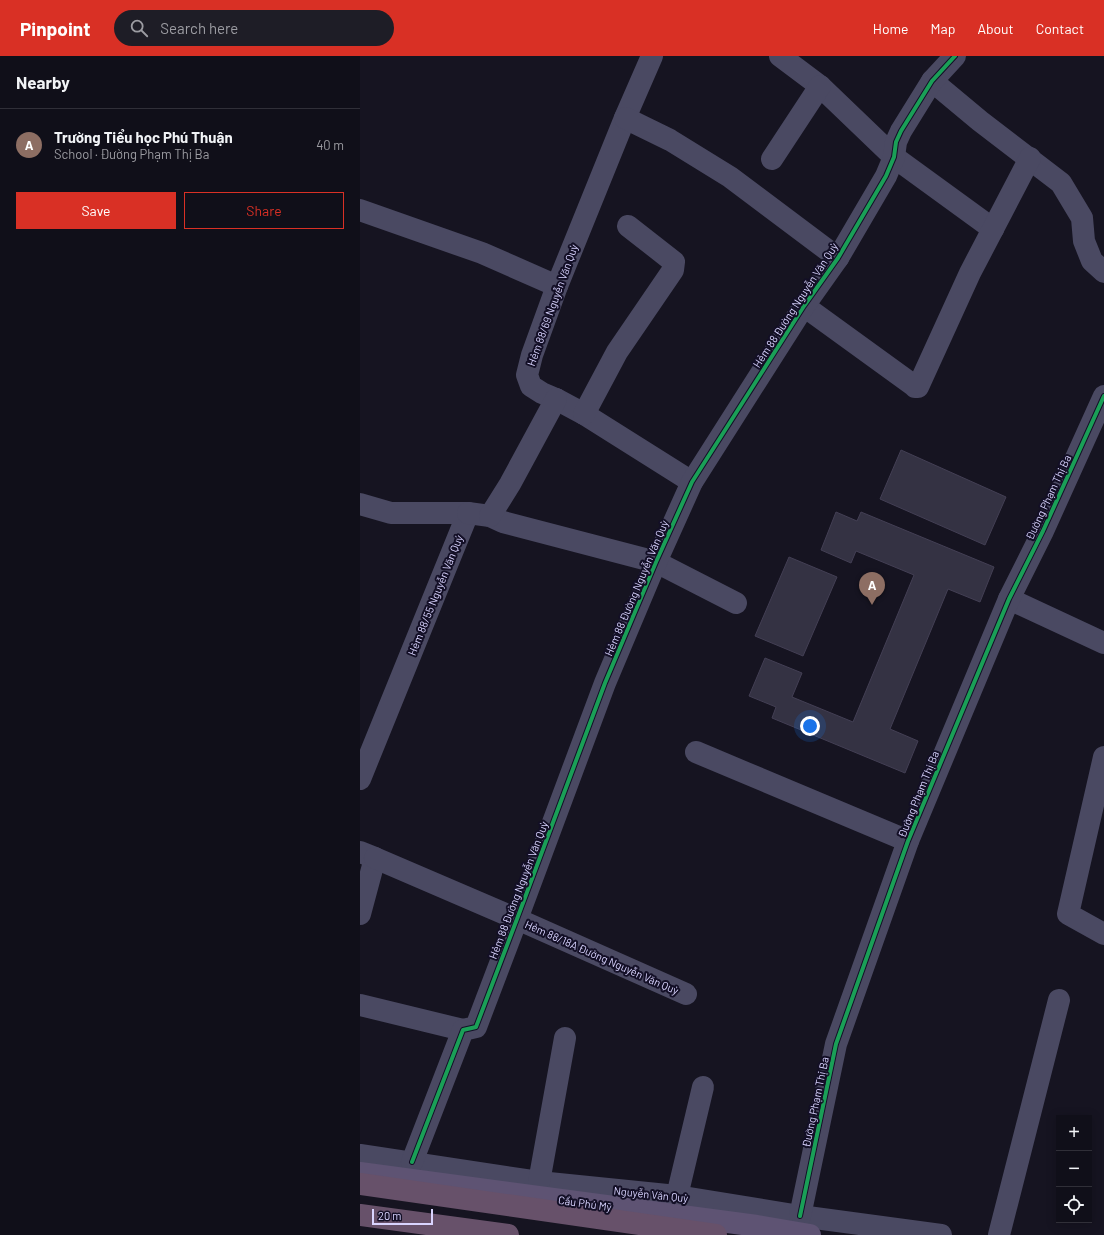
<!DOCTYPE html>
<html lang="en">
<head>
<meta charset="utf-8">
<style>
	:root { --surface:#100f19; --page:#1e1d26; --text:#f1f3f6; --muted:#9c9ca2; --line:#302f38; --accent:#d93025 }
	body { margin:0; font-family:Barlow,sans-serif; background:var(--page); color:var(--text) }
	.controls { position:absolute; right:12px; bottom:12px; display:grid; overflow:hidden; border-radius:0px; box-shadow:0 2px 10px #0003 }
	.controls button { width:36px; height:36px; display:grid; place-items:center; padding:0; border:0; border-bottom:1px solid var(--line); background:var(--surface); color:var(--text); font:20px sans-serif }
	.scale { position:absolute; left:12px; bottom:10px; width:61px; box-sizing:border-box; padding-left:4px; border:2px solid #d9d4ff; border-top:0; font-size:11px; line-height:14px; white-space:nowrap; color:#d9d4ff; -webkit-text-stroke:3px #130f26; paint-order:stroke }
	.you { position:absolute; left:450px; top:670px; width:14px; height:14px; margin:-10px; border:3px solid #fff; border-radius:50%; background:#1a73e8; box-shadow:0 0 0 6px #1a73e833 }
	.badge { display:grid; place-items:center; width:26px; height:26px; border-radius:50%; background:var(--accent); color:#fff; font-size:13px; font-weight:700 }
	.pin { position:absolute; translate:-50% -33px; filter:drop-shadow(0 1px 2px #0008) }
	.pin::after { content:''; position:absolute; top:21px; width:14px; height:12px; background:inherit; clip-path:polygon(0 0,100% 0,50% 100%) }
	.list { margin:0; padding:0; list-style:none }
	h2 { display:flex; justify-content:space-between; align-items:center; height:52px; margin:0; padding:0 16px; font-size:17px }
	h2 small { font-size:13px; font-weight:400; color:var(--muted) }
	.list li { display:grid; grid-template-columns:26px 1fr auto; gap:12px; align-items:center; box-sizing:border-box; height:72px; padding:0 16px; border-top:1px solid var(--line) }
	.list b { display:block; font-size:15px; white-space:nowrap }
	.list p { margin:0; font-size:13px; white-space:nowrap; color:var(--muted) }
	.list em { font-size:13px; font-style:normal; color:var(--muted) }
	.actions { display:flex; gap:8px; padding:12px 16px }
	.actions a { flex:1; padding:9px 0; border:1px solid var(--accent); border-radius:0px; text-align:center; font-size:14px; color:var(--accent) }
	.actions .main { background:var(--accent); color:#fff }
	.icon { flex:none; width:22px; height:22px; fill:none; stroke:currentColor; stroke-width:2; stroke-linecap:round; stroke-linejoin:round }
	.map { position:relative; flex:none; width:744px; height:1179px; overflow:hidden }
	header { display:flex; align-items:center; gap:24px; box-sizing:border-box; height:56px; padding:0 20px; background:var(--accent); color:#fff }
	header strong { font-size:19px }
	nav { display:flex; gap:22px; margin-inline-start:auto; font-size:14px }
	.search { width:280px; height:36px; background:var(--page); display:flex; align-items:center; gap:10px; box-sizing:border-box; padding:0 14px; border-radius:22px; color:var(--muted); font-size:15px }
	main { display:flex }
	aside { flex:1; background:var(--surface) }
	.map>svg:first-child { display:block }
</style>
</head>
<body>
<header>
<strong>Pinpoint</strong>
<div class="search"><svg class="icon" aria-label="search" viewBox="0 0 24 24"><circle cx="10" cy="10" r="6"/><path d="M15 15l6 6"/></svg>Search here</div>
<nav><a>Home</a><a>Map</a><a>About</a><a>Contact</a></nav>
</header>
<main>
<aside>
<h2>Nearby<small></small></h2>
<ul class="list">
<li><span class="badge" style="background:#8d6e63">A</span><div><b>Trường Tiểu học Phú Thuận</b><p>School · Đường Phạm Thị Ba</p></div><em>40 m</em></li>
</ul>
<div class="actions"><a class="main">Save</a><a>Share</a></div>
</aside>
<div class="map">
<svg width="744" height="1179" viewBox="0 0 744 1179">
	<rect width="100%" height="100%" fill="#161421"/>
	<g fill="#343243" stroke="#433f54">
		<polygon points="541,394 646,441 625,489 520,443"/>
		<polygon points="476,456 497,465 501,456 634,511 620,546 588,533 530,673 558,685 545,717 412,662 416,651 389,640 405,602 442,617 432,641 493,666 554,519 496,495 491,507 461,494"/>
		<polygon points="429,501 477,521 443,600 395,580"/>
	</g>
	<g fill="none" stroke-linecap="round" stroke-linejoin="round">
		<g stroke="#4a4962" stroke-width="22">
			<polyline points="292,0 265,62 197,230 172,299 167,319 171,330 182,337 196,343 224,358 332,426"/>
			<polyline points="420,0 460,30 534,101 633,173"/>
			<polyline points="572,25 620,65 701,127 722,162 724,185 732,205 744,216"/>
			<polyline points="265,62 310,84 370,121 478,202"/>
			<polyline points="412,103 460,30"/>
			<polyline points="0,154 122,197 197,230"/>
			<polyline points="444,250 553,329 555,331 558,331 610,217 670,102"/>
			<polyline points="224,358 257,296 313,214 314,206 268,170"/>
			<polyline points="0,448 31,457 108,457 0,723"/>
			<polyline points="108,457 130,460 143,466 296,506 376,547"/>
			<polyline points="130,460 150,428 196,343"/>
			<polyline points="649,543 744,587"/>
			<polyline points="336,696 548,785"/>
			<polyline points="744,701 708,858 744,878"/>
			<polyline points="0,796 15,802 0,858"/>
			<polyline points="15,802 157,863 326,938"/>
			<polyline points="0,949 103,974"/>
			<polyline points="0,1099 179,1126 317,1140 440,1160 581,1179"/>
			<polyline points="52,1106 103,974 116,971 157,863 245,627 296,506 332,426 444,250 478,202 526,120 534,101 536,86 541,75 572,25 595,0"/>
			<polyline points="179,1126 205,982"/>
			<polyline points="317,1140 343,1031"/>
			<polyline points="440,1160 476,988 548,785 649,543 683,475 744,340"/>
			<polyline points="639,1179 699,944"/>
		</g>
		<polyline stroke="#5e5373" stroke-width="22" points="0,1117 397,1170 450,1179"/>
		<g stroke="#67516a" stroke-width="22">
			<polyline points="0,1128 356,1179"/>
			<polyline points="0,1159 148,1179"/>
		</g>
		<defs>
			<g id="cycleway">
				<polyline points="52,1106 103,974 116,971 157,863 245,627 296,506 332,426 444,250 478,202 526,120 534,101 536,86 541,75 572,25 595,0"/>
				<polyline points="440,1160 476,988 548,785 649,543 683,475 744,340"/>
			</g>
		</defs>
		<use href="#cycleway" stroke="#130f26" stroke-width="6"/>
		<use href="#cycleway" stroke="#1a9f57" stroke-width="4"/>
	</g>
	<g text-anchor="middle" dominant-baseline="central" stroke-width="4" stroke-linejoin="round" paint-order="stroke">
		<g font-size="11" fill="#d9d4ff" stroke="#130f26">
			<text transform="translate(192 249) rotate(-70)">Hẻm 88/69 Nguyễn Văn Quỳ</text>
			<text transform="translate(435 249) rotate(-57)">Hẻm 88 Đường Nguyễn Văn Quỳ</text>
			<text transform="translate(688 441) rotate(-65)">Đường Phạm Thị Ba</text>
			<text transform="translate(276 532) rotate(-67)">Hẻm 88 Đường Nguyễn Văn Quỳ</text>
			<text transform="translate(75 539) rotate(-68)">Hẻm 88/55 Nguyễn Văn Quý</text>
			<text transform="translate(558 738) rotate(-68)">Đường Phạm Thị Ba</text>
			<text transform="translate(158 834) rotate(-69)">Hẻm 88 Đường Nguyễn Văn Quỳ</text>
			<text transform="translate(242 901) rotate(24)">Hẻm 88/18A Đường Nguyễn Văn Quỳ</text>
			<text transform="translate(455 1046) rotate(-78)">Đường Phạm Thị Ba</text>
			<text transform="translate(291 1138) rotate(6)">Nguyễn Văn Quỳ</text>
			<text transform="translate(225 1147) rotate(8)">Cầu Phú Mỹ</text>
		</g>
	</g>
</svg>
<div class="controls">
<button>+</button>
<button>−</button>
<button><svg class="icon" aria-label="locate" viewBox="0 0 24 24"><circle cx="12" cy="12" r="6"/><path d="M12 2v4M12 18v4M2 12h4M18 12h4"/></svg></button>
</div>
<div class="scale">20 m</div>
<div class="you"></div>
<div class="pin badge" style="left:512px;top:549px;background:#8d6e63">A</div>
</div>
</main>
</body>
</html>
